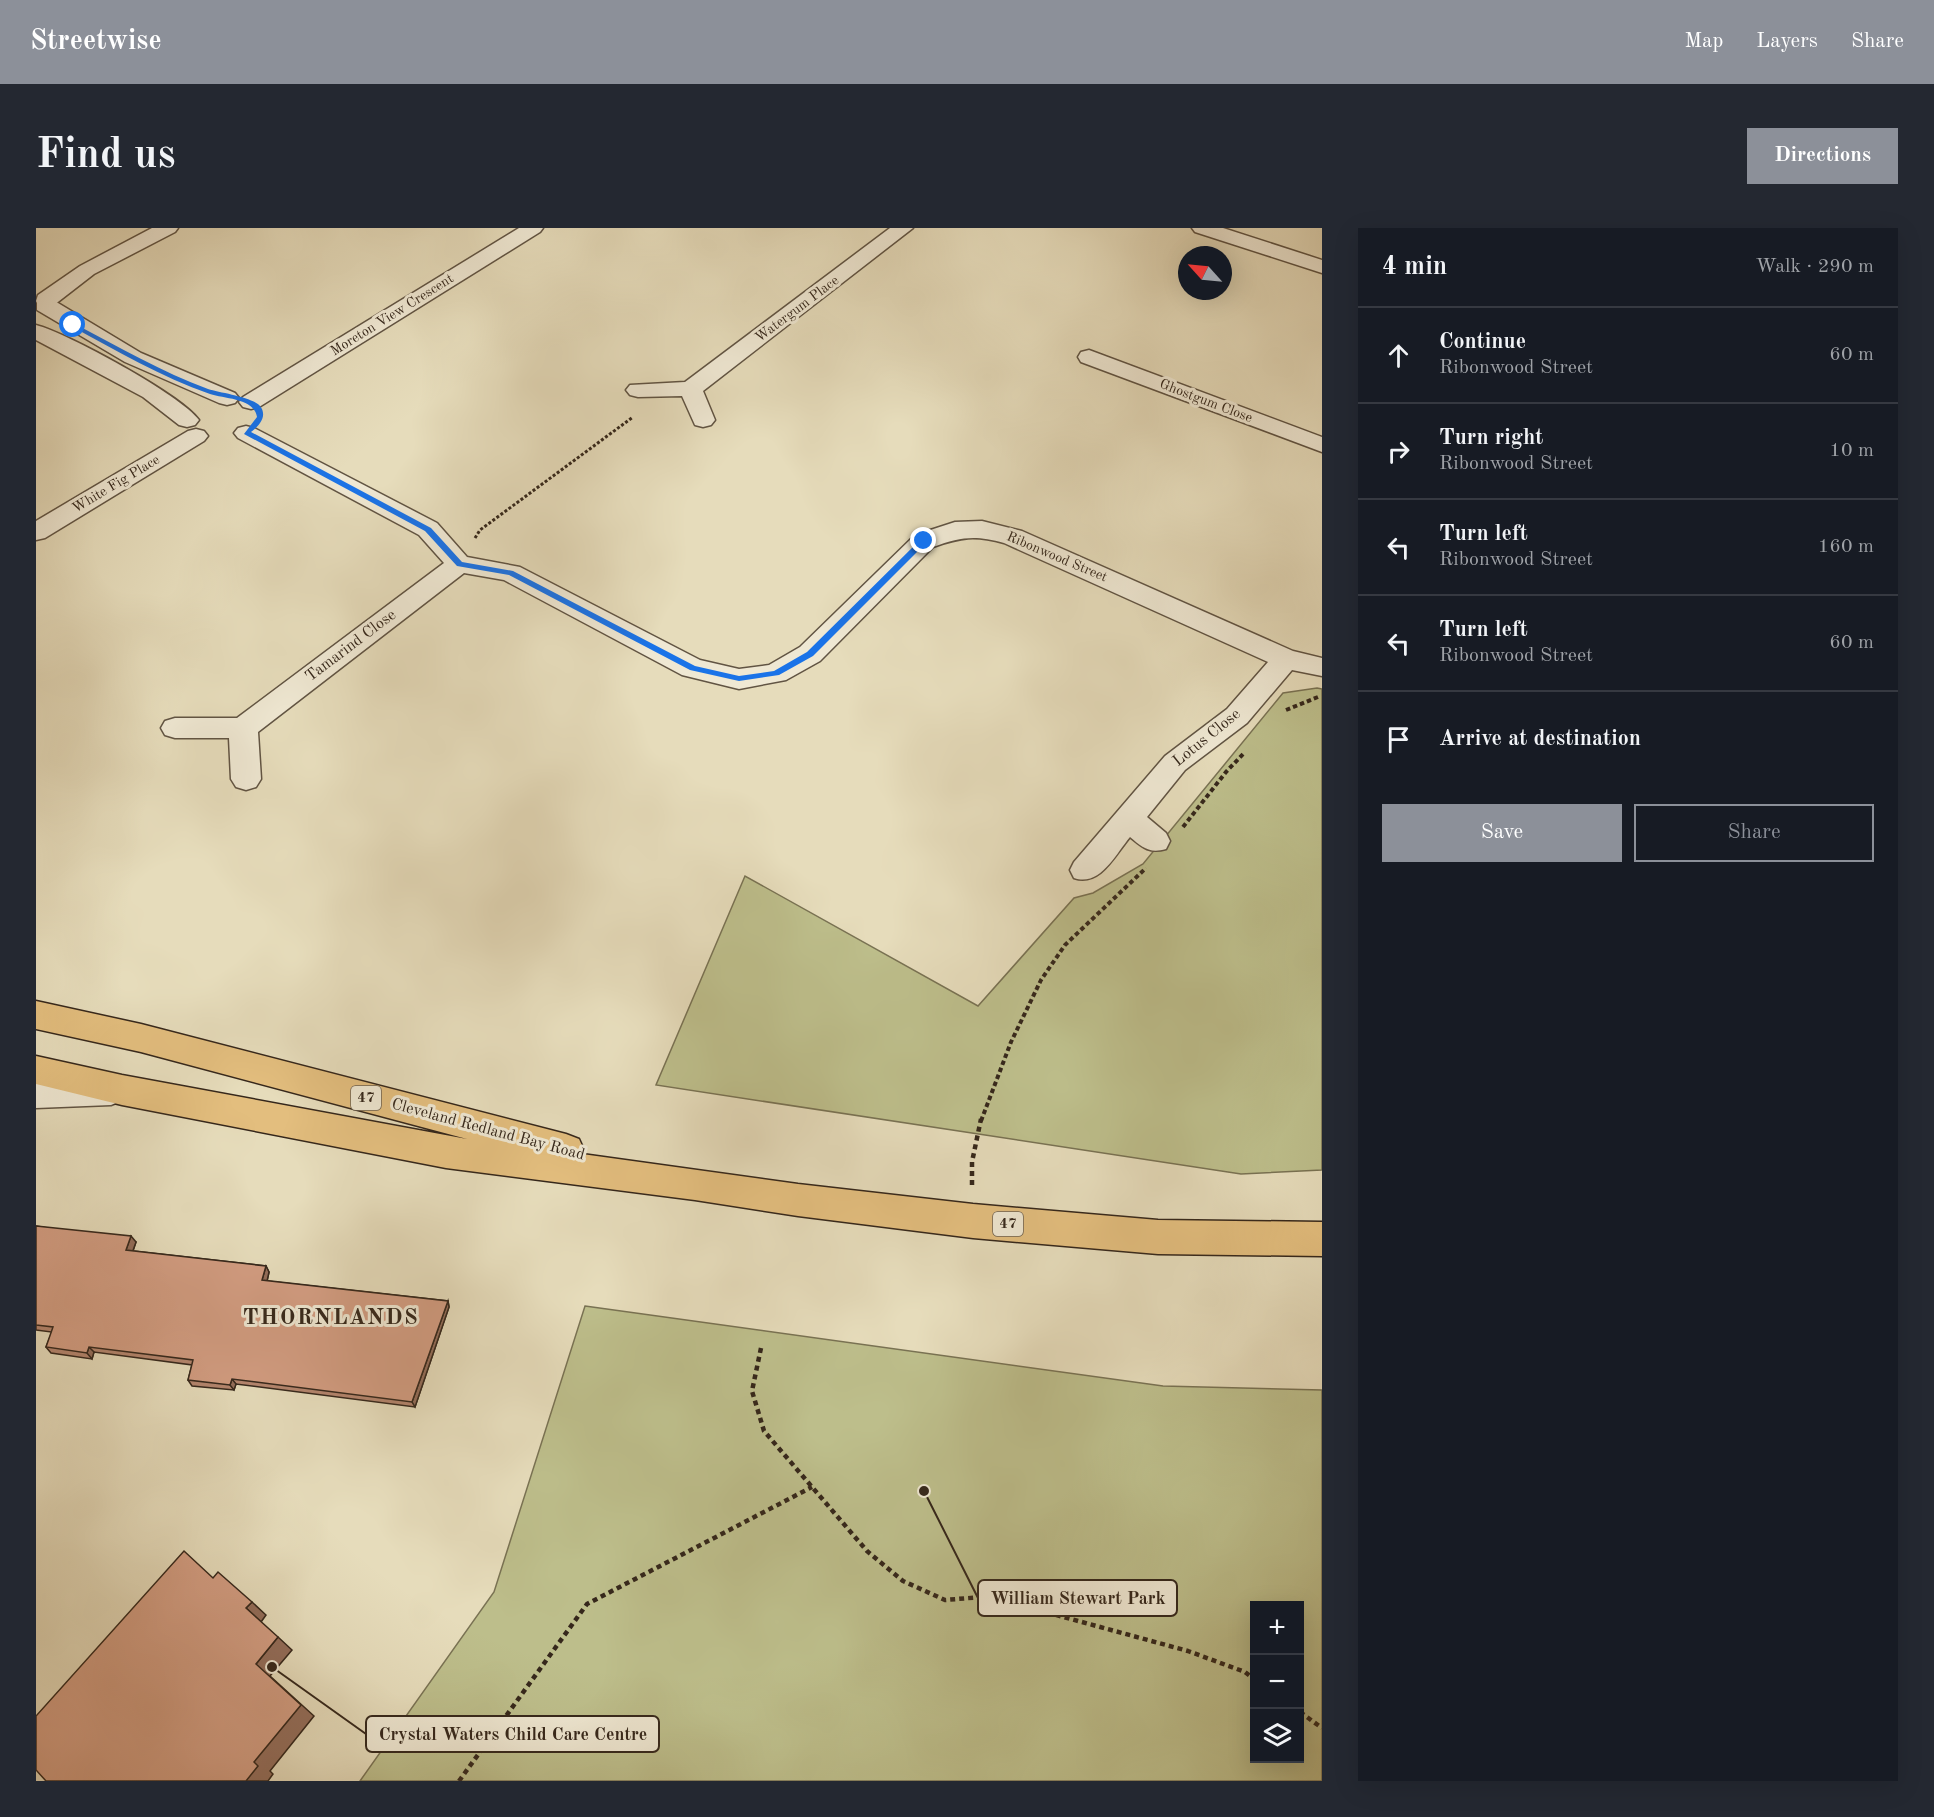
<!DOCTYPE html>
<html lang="en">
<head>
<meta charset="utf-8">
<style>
	:root { --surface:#171b24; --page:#242831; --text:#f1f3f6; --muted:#9ea1a6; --line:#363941; --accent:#8c9099 }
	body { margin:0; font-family:"Old Standard TT",serif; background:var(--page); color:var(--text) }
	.controls { position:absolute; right:18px; bottom:18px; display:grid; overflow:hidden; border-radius:0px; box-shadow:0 6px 24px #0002 }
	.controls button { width:54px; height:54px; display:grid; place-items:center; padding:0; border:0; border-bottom:2px solid var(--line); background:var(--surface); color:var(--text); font:30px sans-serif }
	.compass { position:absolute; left:1142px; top:18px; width:54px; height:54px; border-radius:50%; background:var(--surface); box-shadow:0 6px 24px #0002; rotate:297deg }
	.stop { position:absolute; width:18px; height:18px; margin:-14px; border:4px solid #1a73e8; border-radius:50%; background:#fff }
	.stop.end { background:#1a73e8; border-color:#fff; box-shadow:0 2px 6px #0008 }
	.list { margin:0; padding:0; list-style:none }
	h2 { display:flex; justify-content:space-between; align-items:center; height:78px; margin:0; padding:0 24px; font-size:26px }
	h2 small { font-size:20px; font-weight:400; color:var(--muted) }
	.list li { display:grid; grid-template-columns:39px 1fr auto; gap:18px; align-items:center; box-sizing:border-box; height:96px; padding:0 24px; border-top:2px solid var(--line) }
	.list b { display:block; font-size:22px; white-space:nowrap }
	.list p { margin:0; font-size:20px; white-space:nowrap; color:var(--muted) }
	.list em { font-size:20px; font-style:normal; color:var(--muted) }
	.actions { display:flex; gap:12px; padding:18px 24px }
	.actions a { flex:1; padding:14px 0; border:2px solid var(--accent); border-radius:0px; text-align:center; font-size:21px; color:var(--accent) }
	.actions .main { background:var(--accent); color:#fff }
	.icon { flex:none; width:33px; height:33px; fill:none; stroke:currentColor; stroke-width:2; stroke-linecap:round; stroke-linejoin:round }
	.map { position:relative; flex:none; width:1286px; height:1553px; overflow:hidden; border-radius:0px }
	header { display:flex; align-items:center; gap:36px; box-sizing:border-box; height:84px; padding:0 30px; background:var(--accent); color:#fff }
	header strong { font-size:28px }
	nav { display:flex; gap:33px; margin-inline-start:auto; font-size:21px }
	.intro { display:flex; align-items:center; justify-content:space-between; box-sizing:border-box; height:144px; padding:0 36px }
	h1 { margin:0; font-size:42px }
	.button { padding:15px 27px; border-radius:0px; background:var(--accent); color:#fff; font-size:21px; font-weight:700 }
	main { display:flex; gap:36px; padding:0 36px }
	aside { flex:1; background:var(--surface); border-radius:0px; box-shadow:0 6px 24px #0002 }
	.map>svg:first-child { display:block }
</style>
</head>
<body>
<header>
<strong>Streetwise</strong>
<nav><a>Map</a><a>Layers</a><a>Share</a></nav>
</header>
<div class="intro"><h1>Find us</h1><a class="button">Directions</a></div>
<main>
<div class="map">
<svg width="1286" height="1553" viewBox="0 0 1286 1553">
	<rect width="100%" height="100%" fill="#e6dcbb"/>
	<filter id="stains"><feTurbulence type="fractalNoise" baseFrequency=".00333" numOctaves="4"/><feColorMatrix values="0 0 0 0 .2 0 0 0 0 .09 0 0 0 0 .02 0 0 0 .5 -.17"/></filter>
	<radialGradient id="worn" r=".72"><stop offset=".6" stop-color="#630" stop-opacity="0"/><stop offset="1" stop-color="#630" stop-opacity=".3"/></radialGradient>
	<g fill="#bdbe8b" stroke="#797253" stroke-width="1.5" fill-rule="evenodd">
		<polygon points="1281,460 1286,461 1286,942 1205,946 620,857 709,648 942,778 1038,670 1057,665 1107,636 1247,465"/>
		<path d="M 549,1078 L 1127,1158 L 1286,1162 L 1286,1553 L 324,1553 L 458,1364 ZM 1218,1378 L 1264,1378 L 1264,1530 L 1218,1530 Z"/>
	</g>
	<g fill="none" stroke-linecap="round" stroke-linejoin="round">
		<defs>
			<g id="minor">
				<polygon points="483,0 507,0 504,4 223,179 215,181 207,179 203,174 207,169"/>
				<polygon points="854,0 877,0 667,163 679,192 675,197 667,199 659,197 646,168 602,169 594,167 590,162 594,157 649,154"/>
				<polygon points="1156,0 1187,0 1286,32 1286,45 1159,4"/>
				<polygon points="9,71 17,72 105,125 199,165 203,170 199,175 191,177 183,175 89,134 1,82 1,72"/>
				<path d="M 0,97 C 31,105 145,167 163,192 L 159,197 L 151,199 L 143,197 L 107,169 L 0,112 Z"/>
				<polygon points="1053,122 1286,209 1286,224 1045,134 1042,129 1045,124"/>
				<path d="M 210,198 L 218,200 L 401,295 L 431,329 L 484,339 L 664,432 L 703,441 L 733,437 L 764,419 L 879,307 L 919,294 L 946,293 L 986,303 L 1257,423 L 1286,430 L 1286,448 L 1256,442 L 1211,495 L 1149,542 L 1111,589 L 1130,605 L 1134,613 L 1130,621 C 1113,626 1106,619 1094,609 C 1079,627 1064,659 1038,650 L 1034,642 L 1038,634 L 1129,528 L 1191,481 L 1232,434 L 968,315 C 939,307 925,309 897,319 L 784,433 L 750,452 L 703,461 L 646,447 L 468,352 L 428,345 L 222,504 L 225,551 L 220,559 L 210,562 L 200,559 L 195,551 L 193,510 L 139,510 L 129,507 L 125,500 L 129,493 L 139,490 L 201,490 L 408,335 L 383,307 L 202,210 L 198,205 L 202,200 Z"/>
				<polygon points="160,201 168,203 172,208 168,213 9,310 0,312 0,293 152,203"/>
			</g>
			<g id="tertiary">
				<polygon points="116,0 142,0 139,4 58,46 18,77 10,78 2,77 0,73 2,67 44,38"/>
				<polygon points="75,847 87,852 92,862 87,872 75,877 0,880 0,850"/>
			</g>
			<polygon id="trunk" points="0,773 105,796 530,906 543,911 548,922 546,926 762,956 937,976 1122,992 1286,994 1286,1028 1122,1026 937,1010 762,988 659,972 410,940 86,877 0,856 0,828 86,847 431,911 105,824 0,801"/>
		</defs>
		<use href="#minor" stroke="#615443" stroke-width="3"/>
		<use href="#tertiary" stroke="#615443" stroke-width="3"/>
		<use href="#trunk" stroke="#35271b" stroke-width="3"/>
		<polyline stroke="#35271b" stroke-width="3" stroke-dasharray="3 2" stroke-linecap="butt" points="439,310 444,302 597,189"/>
		<g stroke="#35271b" stroke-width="4" stroke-dasharray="4.5 3" stroke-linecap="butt">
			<polyline points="1250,482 1282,469"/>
			<polyline points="1147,599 1190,544 1209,524"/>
			<polyline points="945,893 975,814 1005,752 1029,717 1110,640"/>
		</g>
		<g stroke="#35271b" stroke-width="4.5" stroke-dasharray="5 4" stroke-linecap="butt">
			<polyline points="936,957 936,934 945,891"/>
			<polyline points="725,1120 716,1163 728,1203 831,1323 867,1353 909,1372 946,1369 980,1376 1152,1423 1209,1444 1218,1451"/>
			<polyline points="1264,1484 1286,1500"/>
			<polyline points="423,1553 551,1376 776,1259"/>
		</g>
		<use href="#minor" fill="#efe8d3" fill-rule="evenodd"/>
		<use href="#tertiary" fill="#efe8d3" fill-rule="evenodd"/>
		<use href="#trunk" fill="#e3be7e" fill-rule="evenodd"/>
	</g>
	<polygon fill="#b5866f" stroke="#35271b" stroke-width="1.5" points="0,998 100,1014 97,1023 230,1038 233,1044 231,1053 412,1073 413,1079 379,1179 200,1156 198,1162 156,1158 152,1152 156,1137 58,1124 56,1131 15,1125 10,1119 16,1104 0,1102"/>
	<g fill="#936d5a" stroke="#35271b" stroke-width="1.5">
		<polygon points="95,1008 100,1014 95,1028 90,1022"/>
		<polygon points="230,1038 233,1044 230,1058 226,1052"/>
		<polygon points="412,1073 413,1079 379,1179 376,1174"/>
		<polygon points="53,1119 58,1124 56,1131 51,1125"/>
		<polygon points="196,1151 200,1156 198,1162 194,1157"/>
		<polygon points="216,1374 230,1387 225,1394 210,1380"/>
		<polygon points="242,1409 256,1422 234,1448 278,1488 234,1543 237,1546 232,1553 210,1553 218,1534 220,1436"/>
	</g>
	<g fill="#d29c81" stroke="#35271b" stroke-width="1.5">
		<polygon points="0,998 95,1008 90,1022 230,1038 226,1052 412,1073 376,1174 196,1151 194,1157 152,1152 157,1132 53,1119 51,1125 10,1119 17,1099 0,1097"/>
		<polygon points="148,1323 177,1350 182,1344 216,1374 210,1380 242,1409 220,1436 265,1477 218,1534 222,1538 210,1553 10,1553 0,1542 0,1488"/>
	</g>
	<path fill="#1a73e8" d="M 35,96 L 39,96 C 83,119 126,144 172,161 C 185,165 216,169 224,178 C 232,188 223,198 215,204 L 395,300 L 426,334 L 477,343 L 659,438 L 703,448 L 738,443 L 771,424 L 885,311 L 892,313 L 777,428 L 743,447 L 703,453 L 654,442 L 473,347 L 421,338 L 389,303 L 208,206 L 221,189 C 218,170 189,171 174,166 C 125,149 81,123 35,98 Z"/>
	<g text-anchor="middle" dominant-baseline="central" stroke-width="6" stroke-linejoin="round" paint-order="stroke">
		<g font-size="14" fill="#35271b" stroke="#efe8d3">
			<text transform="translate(761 81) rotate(-37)">Watergum Place</text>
			<text transform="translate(356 87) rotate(-32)">Moreton View Crescent</text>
			<text transform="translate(1170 173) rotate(21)">Ghostgum Close</text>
			<text transform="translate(80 256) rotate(-31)">White Fig Place</text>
			<text transform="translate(1021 329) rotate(23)">Ribonwood Street</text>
		</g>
		<g fill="#efe8d3" stroke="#6d6152" stroke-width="1.5">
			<rect x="315" y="858" width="30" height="24" rx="4.5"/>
			<rect x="957" y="984" width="30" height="24" rx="4.5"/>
		</g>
		<g font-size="15" font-weight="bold" fill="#35271b">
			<text x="330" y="870">47</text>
			<text x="972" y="996">47</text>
		</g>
		<g font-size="16" fill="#35271b" stroke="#efe8d3">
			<text transform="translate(315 418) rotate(-37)">Tamarind Close</text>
			<text transform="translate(1171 510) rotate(-39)">Lotus Close</text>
			<text transform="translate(452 902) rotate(15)">Cleveland Redland Bay Road</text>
		</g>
		<g font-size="22" font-weight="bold" letter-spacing="1.5" fill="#35271b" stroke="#efe8d3">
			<text x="295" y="1090">THORNLANDS</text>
		</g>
	</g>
	<path fill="none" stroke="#35271b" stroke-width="2" d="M888 1263L942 1370M236 1439L330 1506"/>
	<g fill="#35271b" stroke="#efe8d3" stroke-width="2">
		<circle cx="888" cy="1263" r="6"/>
		<circle cx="236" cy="1439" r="6"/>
	</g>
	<g fill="#efe8d3" stroke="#35271b" stroke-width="2">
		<rect x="942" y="1352" width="199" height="36" rx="6"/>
		<rect x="330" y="1488" width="293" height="36" rx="6"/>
	</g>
	<g font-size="18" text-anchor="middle" font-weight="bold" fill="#35271b">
		<text x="1042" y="1376">William Stewart Park</text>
		<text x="477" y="1512">Crystal Waters Child Care Centre</text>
	</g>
	<rect width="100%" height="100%" filter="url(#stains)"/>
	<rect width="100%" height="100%" fill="url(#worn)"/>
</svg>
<div class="controls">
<button>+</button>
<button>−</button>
<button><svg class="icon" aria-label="layers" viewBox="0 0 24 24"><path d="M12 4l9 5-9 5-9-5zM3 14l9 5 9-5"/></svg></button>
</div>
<svg class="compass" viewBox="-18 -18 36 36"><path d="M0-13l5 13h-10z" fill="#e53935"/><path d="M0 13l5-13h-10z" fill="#9ea1a6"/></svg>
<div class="stop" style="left:37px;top:97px"></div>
<div class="stop end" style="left:888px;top:313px"></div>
</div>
<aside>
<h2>4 min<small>Walk · 290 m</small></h2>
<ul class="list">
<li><svg class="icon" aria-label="ahead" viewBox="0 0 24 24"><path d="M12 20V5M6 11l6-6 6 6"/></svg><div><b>Continue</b><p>Ribonwood Street</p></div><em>60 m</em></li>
<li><svg class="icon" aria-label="right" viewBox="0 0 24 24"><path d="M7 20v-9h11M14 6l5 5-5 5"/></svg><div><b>Turn right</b><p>Ribonwood Street</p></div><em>10 m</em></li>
<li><svg class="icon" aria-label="left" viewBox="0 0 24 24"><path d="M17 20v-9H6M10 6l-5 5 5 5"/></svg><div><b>Turn left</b><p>Ribonwood Street</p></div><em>160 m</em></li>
<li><svg class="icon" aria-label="left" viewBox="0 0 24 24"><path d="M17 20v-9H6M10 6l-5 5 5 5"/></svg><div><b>Turn left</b><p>Ribonwood Street</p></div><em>60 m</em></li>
<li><svg class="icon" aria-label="arrive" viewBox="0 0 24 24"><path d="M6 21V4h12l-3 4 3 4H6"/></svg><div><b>Arrive at destination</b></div></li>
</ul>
<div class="actions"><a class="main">Save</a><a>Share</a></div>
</aside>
</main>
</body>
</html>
